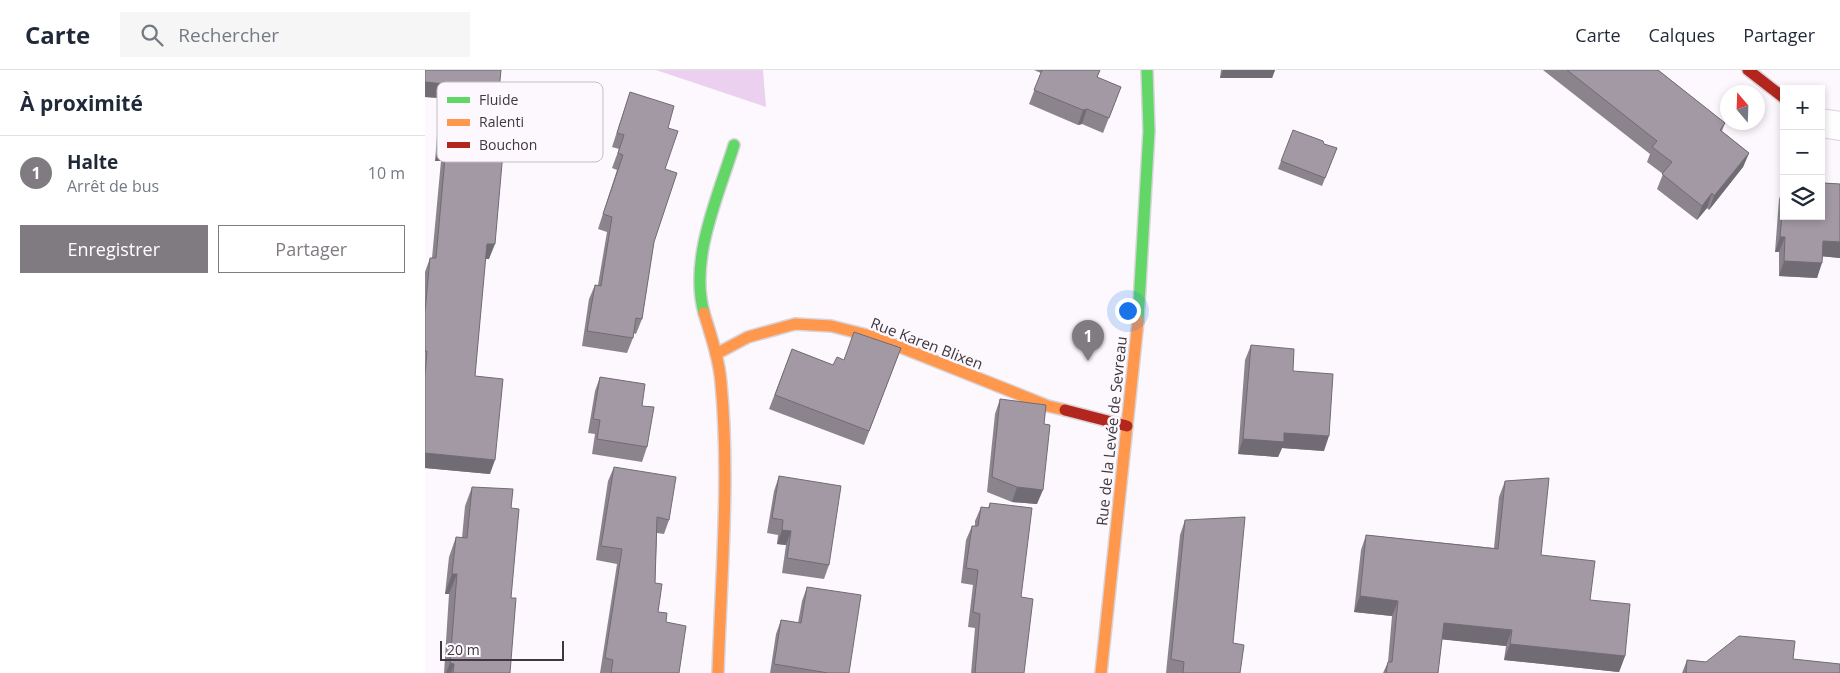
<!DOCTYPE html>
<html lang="fr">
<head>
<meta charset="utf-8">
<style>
	:root { --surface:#fff; --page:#f6f6f7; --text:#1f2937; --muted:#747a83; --line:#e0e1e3; --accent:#807b81 }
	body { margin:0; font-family:"Open Sans",sans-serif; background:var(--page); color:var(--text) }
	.controls { position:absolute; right:15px; top:15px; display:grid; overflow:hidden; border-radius:0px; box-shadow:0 2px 8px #0003 }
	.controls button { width:45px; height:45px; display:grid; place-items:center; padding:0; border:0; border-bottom:1px solid var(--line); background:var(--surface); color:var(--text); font:25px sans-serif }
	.compass { position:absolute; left:1295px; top:15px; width:45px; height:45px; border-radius:50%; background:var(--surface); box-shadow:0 2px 8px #0003; rotate:341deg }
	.scale { position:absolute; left:15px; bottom:12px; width:124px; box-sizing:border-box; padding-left:5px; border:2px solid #3e383e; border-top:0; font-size:14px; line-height:18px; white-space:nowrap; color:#3e383e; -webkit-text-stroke:4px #fdf7fe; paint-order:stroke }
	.you { position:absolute; left:702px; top:240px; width:18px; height:18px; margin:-12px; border:4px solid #fff; border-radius:50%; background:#1a73e8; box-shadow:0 0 0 8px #1a73e833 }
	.badge { display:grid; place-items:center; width:32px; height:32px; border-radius:50%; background:var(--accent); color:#fff; font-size:16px; font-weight:700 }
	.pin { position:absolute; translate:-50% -41px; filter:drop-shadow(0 1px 2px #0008) }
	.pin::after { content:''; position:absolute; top:26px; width:18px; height:15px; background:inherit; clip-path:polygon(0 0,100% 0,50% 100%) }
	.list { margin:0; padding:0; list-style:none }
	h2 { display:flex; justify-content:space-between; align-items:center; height:65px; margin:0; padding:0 20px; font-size:21px }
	h2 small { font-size:16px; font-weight:400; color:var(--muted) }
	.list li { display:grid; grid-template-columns:32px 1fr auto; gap:15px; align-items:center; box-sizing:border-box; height:75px; padding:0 20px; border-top:1px solid var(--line) }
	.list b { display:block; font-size:19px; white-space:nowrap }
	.list p { margin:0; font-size:16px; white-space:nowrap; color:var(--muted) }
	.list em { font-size:16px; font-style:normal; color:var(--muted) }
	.actions { display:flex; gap:10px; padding:15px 20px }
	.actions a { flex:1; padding:11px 0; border:1px solid var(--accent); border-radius:0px; text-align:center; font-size:18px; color:var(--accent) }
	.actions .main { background:var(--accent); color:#fff }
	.icon { flex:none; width:28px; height:28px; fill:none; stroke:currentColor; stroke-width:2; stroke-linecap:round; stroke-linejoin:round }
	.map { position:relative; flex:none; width:1415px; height:603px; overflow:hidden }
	header { display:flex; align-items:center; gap:30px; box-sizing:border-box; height:70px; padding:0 25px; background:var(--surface); border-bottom:1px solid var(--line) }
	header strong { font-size:24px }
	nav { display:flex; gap:28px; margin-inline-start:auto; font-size:18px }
	.search { width:350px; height:45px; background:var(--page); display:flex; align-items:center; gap:12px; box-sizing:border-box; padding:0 18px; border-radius:0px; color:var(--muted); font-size:19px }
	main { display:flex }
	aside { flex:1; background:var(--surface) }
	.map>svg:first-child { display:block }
</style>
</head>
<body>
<header>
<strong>Carte</strong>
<div class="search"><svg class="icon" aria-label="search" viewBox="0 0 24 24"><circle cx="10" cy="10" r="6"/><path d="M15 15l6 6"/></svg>Rechercher</div>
<nav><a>Carte</a><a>Calques</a><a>Partager</a></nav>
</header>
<main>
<aside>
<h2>À proximité<small></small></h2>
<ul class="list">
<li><span class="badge">1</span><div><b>Halte</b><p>Arrêt de bus</p></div><em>10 m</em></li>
</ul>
<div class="actions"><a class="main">Enregistrer</a><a>Partager</a></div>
</aside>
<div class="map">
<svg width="1415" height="603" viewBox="0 0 1415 603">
	<rect width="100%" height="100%" fill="#fcf8fd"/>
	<polygon fill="#ecd0ef" points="231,0 338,0 341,37"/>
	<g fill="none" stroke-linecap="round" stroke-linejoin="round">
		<defs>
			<polyline id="street" points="1396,53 1415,56"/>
			<g id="fast">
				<path d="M 279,243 C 264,189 293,127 309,75"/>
				<polyline points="713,251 724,61 722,0"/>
			</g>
			<g id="slow">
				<path d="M 279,243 C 286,266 294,289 296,313 C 305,408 296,508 293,603"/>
				<polyline points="291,284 323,267 370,254 406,256 450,267 623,336 640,340"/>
				<polyline points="676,603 713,251"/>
			</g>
			<g id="jam">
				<polyline points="1323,0 1359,28"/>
				<polyline points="640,340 702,356"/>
			</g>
		</defs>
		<use href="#street" stroke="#d8d4d9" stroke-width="30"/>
		<use href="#fast" stroke="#d8d4d9" stroke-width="14"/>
		<use href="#slow" stroke="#d8d4d9" stroke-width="14"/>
		<use href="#jam" stroke="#d8d4d9" stroke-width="14"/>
		<use href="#street" stroke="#fffeff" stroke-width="28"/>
		<use href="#fast" stroke="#63d668" stroke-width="11"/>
		<use href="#slow" stroke="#ff974d" stroke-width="11"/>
		<use href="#jam" stroke="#b3261e" stroke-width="11"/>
	</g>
	<g fill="#8b848d">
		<polygon points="0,0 76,0 68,81 64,189 60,189 50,306 65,404 0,398 0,202 5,188 7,188 16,91 10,91 15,28 0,27"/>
		<polygon points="609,0 675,0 672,8 696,17 678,63 657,54 653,55 604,34 616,3"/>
		<polygon points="796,0 850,0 847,8 795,8"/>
		<polygon points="1118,0 1233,0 1300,53 1297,61 1324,83 1318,97 1284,140 1282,138 1272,150 1232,119 1238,104 1222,92 1225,84"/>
		<polygon points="205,22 243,58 240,99 217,249 211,264 208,263 208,268 202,283 157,276 164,229 170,215 173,215 182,162 173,159 192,100 187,98 194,79 187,77"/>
		<polygon points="899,74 912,78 897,116 853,99 856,91"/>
		<polygon points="1398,113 1415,114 1415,188 1398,186 1392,208 1354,206 1354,182 1350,182 1354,129 1359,116 1359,146 1397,117"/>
		<polygon points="826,275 868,301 899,381 857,378 853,387 813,384 820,290"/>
		<polygon points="476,278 439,375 344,339 367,279 408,295 419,290"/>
		<polygon points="175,307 217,336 222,377 217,392 167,384 170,364 163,363 170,321"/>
		<polygon points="575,329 619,354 612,434 587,432 562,422 570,344"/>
		<polygon points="189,397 244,450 239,464 232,463 230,513 233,542 241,552 254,603 175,603 192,494 171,490 183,411"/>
		<polygon points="354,406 404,495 399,509 357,503 361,475 352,474 353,465 342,463 349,421"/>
		<polygon points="1080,411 1116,485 1165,530 1200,586 1194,602 1079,590 1081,576 1017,569 1013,603 958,603 963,592 967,546 929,542 936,480 941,465 1069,478 1074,427"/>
		<polygon points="47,417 86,438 86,528 85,603 19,603 24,524 20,524 24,487 31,467 37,468 40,436"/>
		<polygon points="565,433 596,527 599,603 546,603 550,558 543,557 548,515 536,513 541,470 547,456 550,456 550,451 556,437 563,438"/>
		<polygon points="760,450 808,573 815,603 741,603 755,465"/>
		<polygon points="382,517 424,603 345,603 351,564 356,550 373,553 377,531"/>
		<polygon points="1368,589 1415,603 1257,603 1262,590 1281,592"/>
	</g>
	<g fill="#716b73">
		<polygon points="798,0 850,0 847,8 795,8"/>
		<polygon points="0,12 20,14 15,28 0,27"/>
		<polygon points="662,39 657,54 653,55 658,40"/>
		<polygon points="15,76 21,77 16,91 10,91"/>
		<polygon points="1324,83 1318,97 1284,140 1289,126"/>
		<polygon points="1287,123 1282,138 1272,150 1277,136"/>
		<polygon points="1355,167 1360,167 1354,182 1350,182"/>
		<polygon points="1398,171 1415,172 1415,188 1393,186"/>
		<polygon points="62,174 70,174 64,189 56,188"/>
		<polygon points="1359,191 1397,193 1392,208 1354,206"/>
		<polygon points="859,363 904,366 899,381 857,378 853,387 813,384 818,369"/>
		<polygon points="0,383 70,390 65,404 0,398"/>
		<polygon points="592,417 618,420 612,434 587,432"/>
		<polygon points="357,460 366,461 361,475 352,474"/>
		<polygon points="27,504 32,504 24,524 20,524"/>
		<polygon points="935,526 973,531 967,546 929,542"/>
		<polygon points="1019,553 1087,560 1081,576 1013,569"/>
		<polygon points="1085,574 1200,586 1194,602 1079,590"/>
		<polygon points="25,593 29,594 26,603 21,603"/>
	</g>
	<g fill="#a299a4" stroke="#716b73">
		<polygon points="0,0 76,0 68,81 78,82 70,174 62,174 50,306 78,309 70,390 0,383 0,305 2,281 0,281 0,242 5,188 11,188 21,77 15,76 20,14 0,12"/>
		<polygon points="617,0 675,0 672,7 696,17 684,48 662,39 658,40 609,20"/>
		<polygon points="1142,0 1233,0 1300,53 1295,60 1324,83 1289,126 1287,123 1277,136 1237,104 1247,92 1227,77 1232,71"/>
		<polygon points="205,22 249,36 243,58 253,61 240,99 252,103 229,172 217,249 211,248 208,268 162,261 170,215 176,216 187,147 178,144 198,85 193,83 199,65 192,63"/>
		<polygon points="868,60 898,71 899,74 912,78 900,108 856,91"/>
		<polygon points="1398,113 1415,114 1415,172 1398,171 1397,193 1359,191 1360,167 1355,167 1359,124 1359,146 1396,146 1396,117 1398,117"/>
		<polygon points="429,262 476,278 444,361 350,325 367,279 408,295 412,287 419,290"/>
		<polygon points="826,275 869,279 868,301 908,304 904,366 859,363 859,372 818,369"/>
		<polygon points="175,307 220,314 217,336 229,337 222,377 172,369 175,350 168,349"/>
		<polygon points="575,329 621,335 619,354 625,355 618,420 592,417 567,407"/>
		<polygon points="189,397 251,407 244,450 232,447 230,513 237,514 233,542 242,543 241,552 261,556 254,603 186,603 188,590 180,588 197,479 176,476"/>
		<polygon points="354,406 416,416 404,495 362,488 366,461 357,460 358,450 347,448"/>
		<polygon points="1124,408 1116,485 1170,491 1165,530 1205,534 1200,586 1085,574 1087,560 1019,553 1013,603 961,603 963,592 967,592 973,531 935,526 941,465 1073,479 1080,411"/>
		<polygon points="47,417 88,419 86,438 94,439 86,528 91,528 85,603 28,603 29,594 25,593 32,504 27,504 31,467 42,468"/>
		<polygon points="565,433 607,438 596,527 608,529 599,603 550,603 555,544 548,542 553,500 541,498 547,456 553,456 556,437 564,438"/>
		<polygon points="820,447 808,573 819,575 815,603 758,603 759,592 746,589 760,450"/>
		<polygon points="382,517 436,525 424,603 403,603 349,594 356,550 376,553"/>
		<polygon points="1314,566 1370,571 1368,589 1415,594 1415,603 1261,603 1262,590 1281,592"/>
	</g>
	<g text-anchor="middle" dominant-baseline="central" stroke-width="5" stroke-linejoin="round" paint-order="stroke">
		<g font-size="15" fill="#3e383e" stroke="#fdf7fe">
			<text transform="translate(502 273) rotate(21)">Rue Karen Blixen</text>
			<text transform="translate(686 361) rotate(-84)">Rue de la Levée de Sevreau</text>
		</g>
	</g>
	<rect x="12" y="12" width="166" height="80" rx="8" fill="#fdf7fe" stroke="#c4bec4" stroke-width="1"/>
	<rect x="22" y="27" width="23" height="6" fill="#63d668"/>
	<rect x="22" y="49" width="23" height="7" fill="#ff974d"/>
	<rect x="22" y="72" width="23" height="6" fill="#b3261e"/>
	<g font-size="14" fill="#3e383e">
		<text x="54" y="35">Fluide</text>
		<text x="54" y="57">Ralenti</text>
		<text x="54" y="80">Bouchon</text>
	</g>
</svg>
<div class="controls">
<button>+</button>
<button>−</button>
<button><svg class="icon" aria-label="layers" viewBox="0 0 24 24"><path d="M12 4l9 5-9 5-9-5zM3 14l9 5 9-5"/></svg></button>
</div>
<svg class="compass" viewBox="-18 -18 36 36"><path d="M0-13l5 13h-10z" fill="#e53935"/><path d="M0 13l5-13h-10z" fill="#747a83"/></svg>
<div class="scale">20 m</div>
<div class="you"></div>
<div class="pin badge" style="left:663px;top:291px">1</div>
</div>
</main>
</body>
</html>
